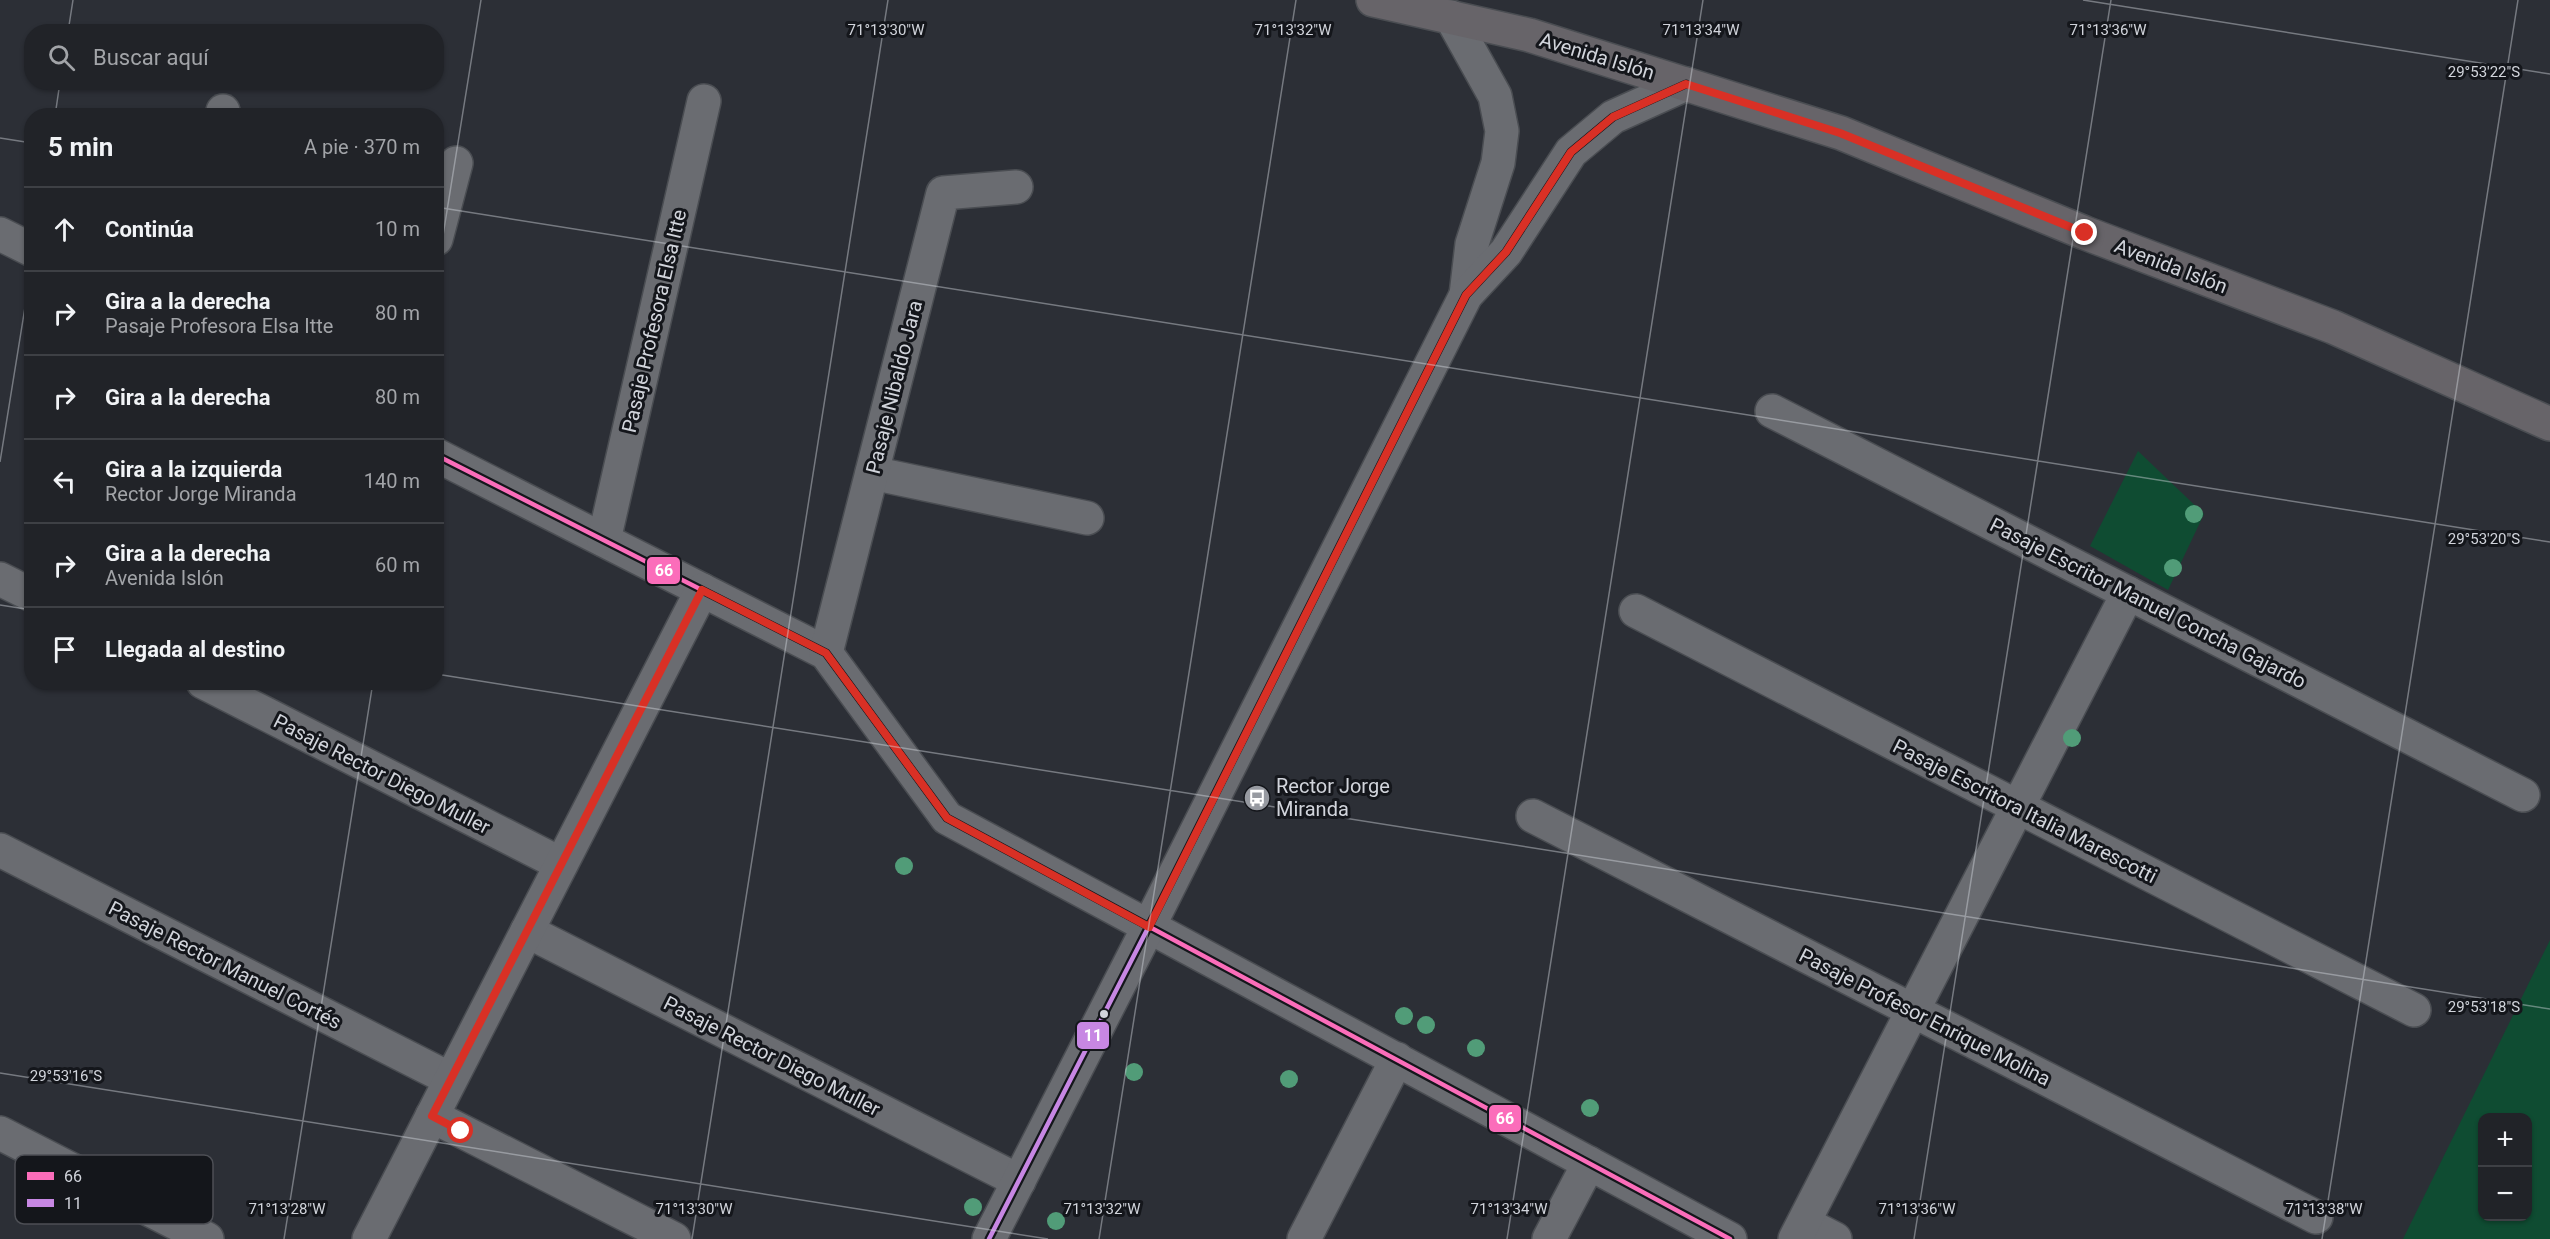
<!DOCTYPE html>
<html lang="es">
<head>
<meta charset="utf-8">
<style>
	:root { --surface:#212328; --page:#2d2f34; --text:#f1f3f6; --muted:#a2a4a8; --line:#3e4045 }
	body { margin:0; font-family:Roboto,sans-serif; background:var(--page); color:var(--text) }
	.controls { position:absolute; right:18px; bottom:18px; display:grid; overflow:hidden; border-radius:12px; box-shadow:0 2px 4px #0004 }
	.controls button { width:54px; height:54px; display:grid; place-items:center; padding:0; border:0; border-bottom:2px solid var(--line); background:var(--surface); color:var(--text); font:30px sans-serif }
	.stop { position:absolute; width:18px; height:18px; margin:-14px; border:4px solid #d93025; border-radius:50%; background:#fff }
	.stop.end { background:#d93025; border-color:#fff; box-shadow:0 2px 6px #0008 }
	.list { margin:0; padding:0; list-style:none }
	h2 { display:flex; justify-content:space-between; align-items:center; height:78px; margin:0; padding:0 24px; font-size:26px }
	h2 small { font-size:20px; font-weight:400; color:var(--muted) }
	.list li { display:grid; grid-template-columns:39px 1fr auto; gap:18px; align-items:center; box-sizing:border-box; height:84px; padding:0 24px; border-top:2px solid var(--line) }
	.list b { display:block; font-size:22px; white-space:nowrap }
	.list p { margin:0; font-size:20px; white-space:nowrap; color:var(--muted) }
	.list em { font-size:20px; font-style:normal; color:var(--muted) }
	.icon { flex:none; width:33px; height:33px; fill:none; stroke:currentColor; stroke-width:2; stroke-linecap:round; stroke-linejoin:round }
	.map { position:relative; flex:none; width:2550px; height:1239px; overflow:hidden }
	.search { position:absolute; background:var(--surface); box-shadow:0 2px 4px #0004; left:24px; top:24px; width:420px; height:66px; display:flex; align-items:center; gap:15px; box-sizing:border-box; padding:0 21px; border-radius:24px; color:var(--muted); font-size:22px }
	.panel { position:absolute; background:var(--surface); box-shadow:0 2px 4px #0004; left:24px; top:108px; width:420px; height:582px; border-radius:24px }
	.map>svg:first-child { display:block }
</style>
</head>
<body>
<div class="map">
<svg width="2550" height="1239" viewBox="0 0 2550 1239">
	<rect width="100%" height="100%" fill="#2c2f36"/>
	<g fill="#0f4c32" fill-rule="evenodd">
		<polygon points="2138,451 2204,514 2168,590 2090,546"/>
		<path d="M 2550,940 L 2550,1239 L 2403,1239 ZM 2482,1118 L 2528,1118 L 2528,1216 L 2482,1216 Z"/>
	</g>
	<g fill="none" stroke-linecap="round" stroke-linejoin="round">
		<defs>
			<g id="minor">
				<polyline points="1451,17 1495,96 1502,131 1498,163 1472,244 1466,295"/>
				<polyline points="222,116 223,111"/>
				<polyline points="0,234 32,250"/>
				<polyline points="436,239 456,163"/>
				<polyline points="1772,411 2523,795"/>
				<polyline points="436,455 826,653 947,818 1730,1239"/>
				<polyline points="872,473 1087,518"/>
				<polyline points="604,540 704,101"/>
				<polyline points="0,579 32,595"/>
				<polyline points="1636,611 2414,1010"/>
				<polyline points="826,653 943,193 1016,187"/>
				<polyline points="203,682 561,864"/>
				<polyline points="1533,816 2316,1217"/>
				<polyline points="0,850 450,1079"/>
				<polyline points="527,931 1019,1181"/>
				<polyline points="432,1116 674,1239"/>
				<polyline points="0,1133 207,1239"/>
				<polyline points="1804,1223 1835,1239"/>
				<polyline points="369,1239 702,590"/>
				<polyline points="989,1239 1149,926 1466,295 1506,252 1571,152 1613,117 1686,84"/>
				<polyline points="1304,1239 1397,1059"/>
				<polyline points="1549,1239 1589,1163"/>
				<polyline points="1795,1239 2128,593"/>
			</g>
			<polyline id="major" points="1373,0 1529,35 1841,133 2085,233 2333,327 2550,424"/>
		</defs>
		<use href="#minor" stroke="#4a4d52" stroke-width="36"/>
		<use href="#major" stroke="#4a4d52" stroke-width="36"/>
		<use href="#minor" stroke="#6a6c71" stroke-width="33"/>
		<use href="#major" stroke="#676469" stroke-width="33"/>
		<defs>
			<polyline id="bus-1" points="436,455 826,653 947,818 1730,1239"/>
			<polyline id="bus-2" points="989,1239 1149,926 1466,295 1506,252 1571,152 1613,117 1686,84"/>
		</defs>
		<use href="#bus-1" stroke="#14161b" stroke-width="9"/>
		<use href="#bus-2" stroke="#14161b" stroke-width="9"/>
		<use href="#bus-1" stroke="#fb6dba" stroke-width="4.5"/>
		<use href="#bus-2" stroke="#c787e3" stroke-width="4.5"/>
	</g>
	<g fill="#519c78">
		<circle cx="2194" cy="514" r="9"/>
		<circle cx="2173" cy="568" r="9"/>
		<circle cx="2072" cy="738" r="9"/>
		<circle cx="904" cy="866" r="9"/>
		<circle cx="1404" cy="1016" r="9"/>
		<circle cx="1426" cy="1025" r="9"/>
		<circle cx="1476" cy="1048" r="9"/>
		<circle cx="1134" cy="1072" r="9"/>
		<circle cx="1289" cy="1079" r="9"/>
		<circle cx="1590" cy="1108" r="9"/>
		<circle cx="973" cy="1207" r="9"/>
		<circle cx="1056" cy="1221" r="9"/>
	</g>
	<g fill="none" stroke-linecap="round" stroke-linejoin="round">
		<polyline stroke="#d93025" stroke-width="8" points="461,1131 432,1116 702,590 826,653 947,818 1149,927 1466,295 1506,252 1571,152 1613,117 1686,84 1840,133 2085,233"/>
	</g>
	<path fill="none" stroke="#d1d4db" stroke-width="1.5" stroke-opacity="0.45" d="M 2083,0 L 2550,74M 68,32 L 73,0M 55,116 L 60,82M 0,138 L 32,143M 436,207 L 2550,542M 436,279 L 481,0M 0,462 L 32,264M 0,605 L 32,610M 436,674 L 2550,1009M 0,1073 L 1048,1239M 284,1239 L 373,682M 692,1239 L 888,0M 1099,1239 L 1296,0M 1507,1239 L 1703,0M 1914,1239 L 2111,0M 2322,1239 L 2518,0"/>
	<defs>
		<symbol id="bus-disc" viewBox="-11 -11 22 22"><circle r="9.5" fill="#979aa1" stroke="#14161b"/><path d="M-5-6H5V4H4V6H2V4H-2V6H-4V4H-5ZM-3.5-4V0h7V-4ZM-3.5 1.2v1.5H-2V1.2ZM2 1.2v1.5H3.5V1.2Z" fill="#fff"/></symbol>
	</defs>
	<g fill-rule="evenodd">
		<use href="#bus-disc" x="1242" y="783" width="30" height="30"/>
	</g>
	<circle fill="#d1d4db" stroke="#14161b" stroke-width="2" cx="1104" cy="1014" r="5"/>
	<g text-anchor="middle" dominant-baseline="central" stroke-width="6" stroke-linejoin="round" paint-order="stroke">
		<g font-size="20" fill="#d1d4db" stroke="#14161b">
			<text transform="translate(1597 56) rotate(17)">Avenida Islón</text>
			<text transform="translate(2171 266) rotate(21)">Avenida Islón</text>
			<text transform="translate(654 321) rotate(-77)">Pasaje Profesora Elsa Itte</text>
			<text transform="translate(894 387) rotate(-76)">Pasaje Nibaldo Jara</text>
			<text transform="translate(2148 603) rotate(27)">Pasaje Escritor Manuel Concha Gajardo</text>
			<text transform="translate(382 774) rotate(27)">Pasaje Rector Diego Muller</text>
			<text transform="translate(2025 811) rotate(27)">Pasaje Escritora Italia Marescotti</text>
			<text transform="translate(225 965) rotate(27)">Pasaje Rector Manuel Cortés</text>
			<text transform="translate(1925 1017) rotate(27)">Pasaje Profesor Enrique Molina</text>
			<text transform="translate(772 1056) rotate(27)">Pasaje Rector Diego Muller</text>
		</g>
		<g font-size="20" fill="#d1d4db" stroke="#14161b" text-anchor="start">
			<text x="1276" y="786">Rector Jorge<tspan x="1276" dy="23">Miranda</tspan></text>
		</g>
	</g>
	<rect x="15" y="1155" width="198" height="69" rx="9" fill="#14161b" stroke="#4d4f55" stroke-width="1.5"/>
	<rect x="27" y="1172" width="27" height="8" fill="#fb6dba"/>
	<rect x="27" y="1199" width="27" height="8" fill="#c787e3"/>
	<g font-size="16" fill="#d1d4db">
		<text x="64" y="1182">66</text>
		<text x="64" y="1209">11</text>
	</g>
	<g font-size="15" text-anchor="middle" fill="#d1d4db" stroke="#14161b" stroke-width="6" stroke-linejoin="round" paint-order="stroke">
		<text x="886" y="35">71°13'30"W</text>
		<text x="1293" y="35">71°13'32"W</text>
		<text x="1701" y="35">71°13'34"W</text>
		<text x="2108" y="35">71°13'36"W</text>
		<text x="2484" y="77">29°53'22"S</text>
		<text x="2484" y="544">29°53'20"S</text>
		<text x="2484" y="1012">29°53'18"S</text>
		<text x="66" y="1081">29°53'16"S</text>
		<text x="287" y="1214">71°13'28"W</text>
		<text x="694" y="1214">71°13'30"W</text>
		<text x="1102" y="1214">71°13'32"W</text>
		<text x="1509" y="1214">71°13'34"W</text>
		<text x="1917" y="1214">71°13'36"W</text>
		<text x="2324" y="1214">71°13'38"W</text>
	</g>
	<g stroke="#14161b" stroke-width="2">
		<rect x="646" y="556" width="35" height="29" rx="6" fill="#fb6dba"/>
		<rect x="1076" y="1021" width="34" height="29" rx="6" fill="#c787e3"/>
		<rect x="1488" y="1104" width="34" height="29" rx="6" fill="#fb6dba"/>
	</g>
	<g font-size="16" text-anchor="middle" font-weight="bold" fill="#fff">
		<text x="664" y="576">66</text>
		<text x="1093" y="1041">11</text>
		<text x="1505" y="1124">66</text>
	</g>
</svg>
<div class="controls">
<button>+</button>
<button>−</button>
</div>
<div class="stop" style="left:461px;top:1131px"></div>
<div class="stop end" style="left:2085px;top:233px"></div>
<div class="search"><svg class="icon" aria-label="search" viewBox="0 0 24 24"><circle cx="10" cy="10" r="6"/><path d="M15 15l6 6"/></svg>Buscar aquí</div>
<section class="panel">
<h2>5 min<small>A pie · 370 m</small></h2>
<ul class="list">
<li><svg class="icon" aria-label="ahead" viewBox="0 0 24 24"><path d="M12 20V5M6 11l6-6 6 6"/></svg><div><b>Continúa</b></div><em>10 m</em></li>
<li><svg class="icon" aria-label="right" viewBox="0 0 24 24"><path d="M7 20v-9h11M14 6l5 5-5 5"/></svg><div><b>Gira a la derecha</b><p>Pasaje Profesora Elsa Itte</p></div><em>80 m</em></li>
<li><svg class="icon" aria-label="right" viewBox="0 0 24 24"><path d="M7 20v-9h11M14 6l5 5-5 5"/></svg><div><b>Gira a la derecha</b></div><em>80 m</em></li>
<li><svg class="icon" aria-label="left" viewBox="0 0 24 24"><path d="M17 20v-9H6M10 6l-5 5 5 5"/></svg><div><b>Gira a la izquierda</b><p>Rector Jorge Miranda</p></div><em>140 m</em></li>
<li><svg class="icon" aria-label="right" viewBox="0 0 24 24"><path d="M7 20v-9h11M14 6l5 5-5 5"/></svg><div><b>Gira a la derecha</b><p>Avenida Islón</p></div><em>60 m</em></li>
<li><svg class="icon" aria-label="arrive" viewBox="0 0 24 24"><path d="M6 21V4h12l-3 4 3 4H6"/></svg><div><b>Llegada al destino</b></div></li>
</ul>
</section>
</div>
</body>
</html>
